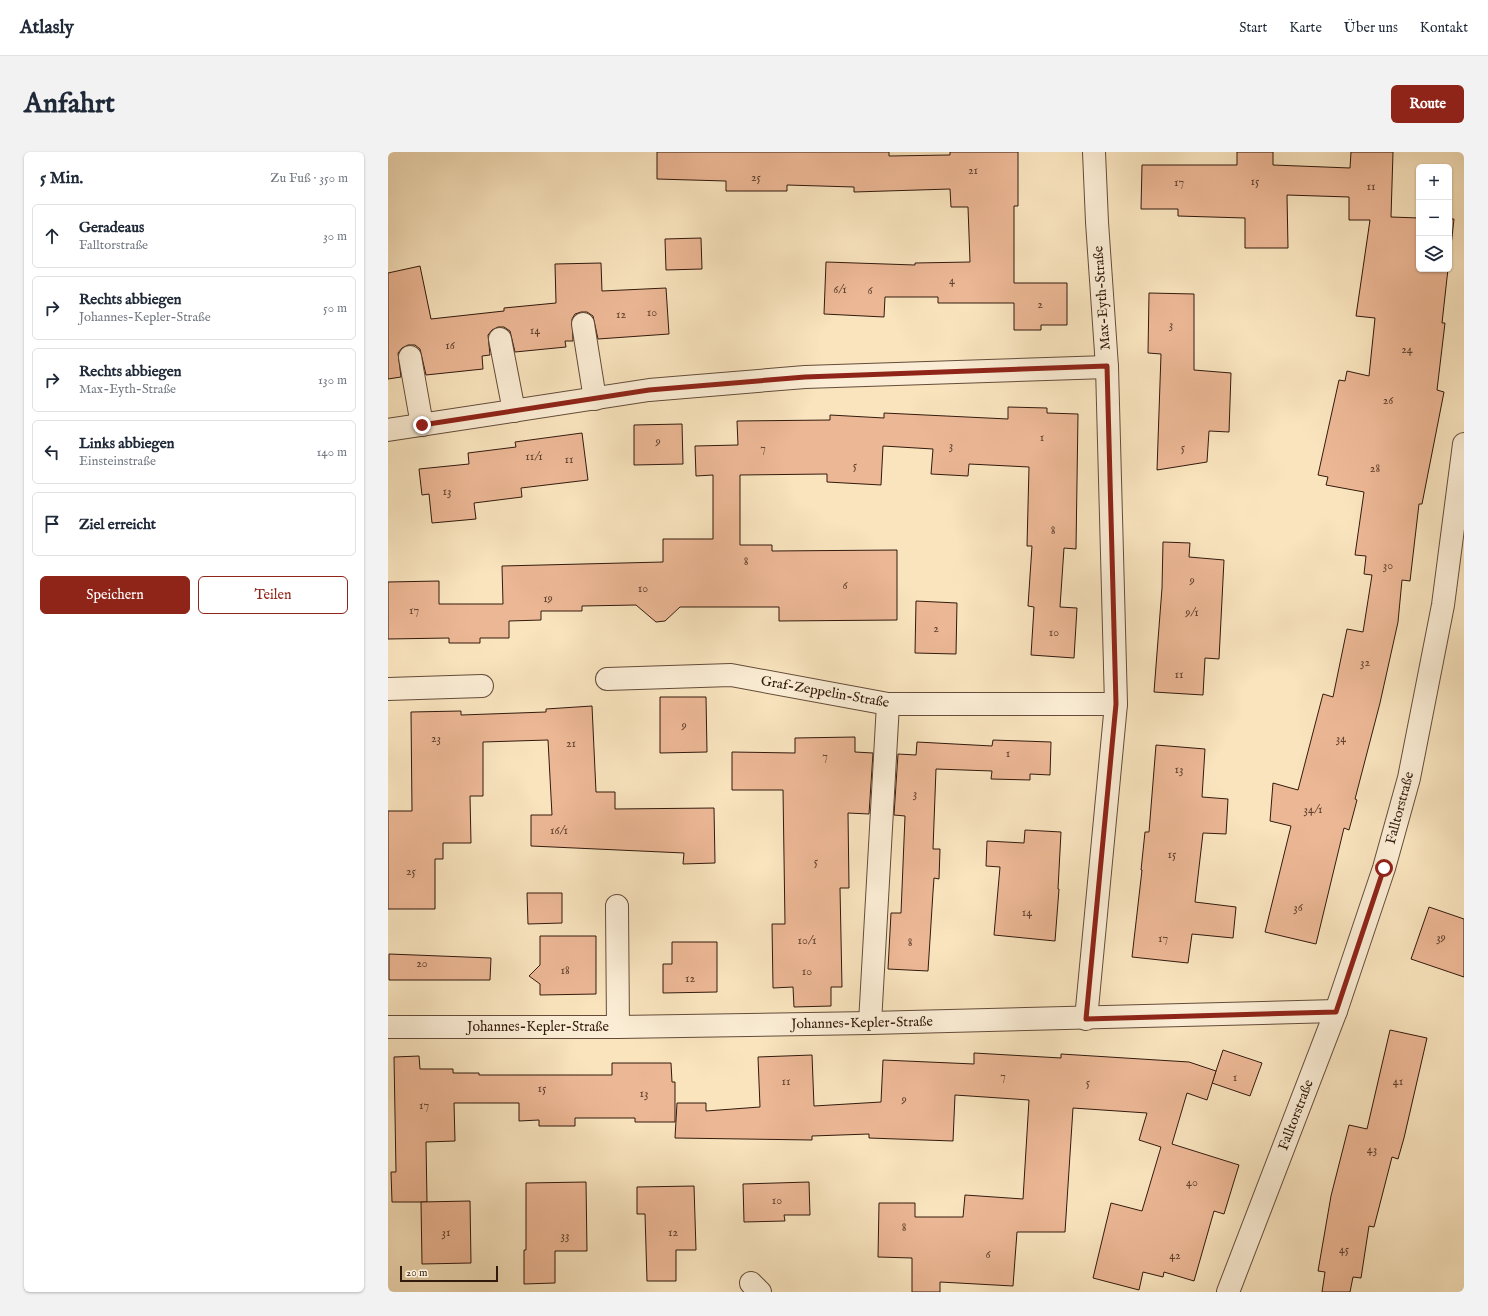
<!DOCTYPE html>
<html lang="de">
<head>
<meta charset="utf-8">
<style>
	:root { --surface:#fff; --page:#f2f2f3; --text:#1f2937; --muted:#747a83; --line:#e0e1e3; --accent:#8f2418 }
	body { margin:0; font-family:"IM FELL English",serif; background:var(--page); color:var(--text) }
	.controls { position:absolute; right:12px; top:12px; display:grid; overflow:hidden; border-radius:6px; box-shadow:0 1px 3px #0004 }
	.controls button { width:36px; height:36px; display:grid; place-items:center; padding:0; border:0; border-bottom:1px solid var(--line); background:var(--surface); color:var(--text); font:20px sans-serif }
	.scale { position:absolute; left:12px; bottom:10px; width:98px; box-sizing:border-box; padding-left:4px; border:2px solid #321a0d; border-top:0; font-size:11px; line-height:14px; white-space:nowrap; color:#321a0d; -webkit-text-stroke:3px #fbedd5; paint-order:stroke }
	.stop { position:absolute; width:12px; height:12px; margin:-9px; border:3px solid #8f2418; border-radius:50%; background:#fff }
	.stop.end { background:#8f2418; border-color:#fff; box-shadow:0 1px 4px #0008 }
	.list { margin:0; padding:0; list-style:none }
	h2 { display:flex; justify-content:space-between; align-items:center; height:52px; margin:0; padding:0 16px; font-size:17px }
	h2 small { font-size:13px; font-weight:400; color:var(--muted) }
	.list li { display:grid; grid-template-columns:26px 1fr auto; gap:12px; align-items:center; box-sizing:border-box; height:64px; margin:0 8px 8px; padding:0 8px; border:1px solid var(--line); border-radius:6px }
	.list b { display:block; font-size:15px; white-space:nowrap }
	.list p { margin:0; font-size:13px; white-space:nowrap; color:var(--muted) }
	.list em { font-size:13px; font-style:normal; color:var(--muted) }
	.actions { display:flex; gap:8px; padding:12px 16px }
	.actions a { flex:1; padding:9px 0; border:1px solid var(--accent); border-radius:6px; text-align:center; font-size:14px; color:var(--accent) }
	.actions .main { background:var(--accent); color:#fff }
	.icon { flex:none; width:22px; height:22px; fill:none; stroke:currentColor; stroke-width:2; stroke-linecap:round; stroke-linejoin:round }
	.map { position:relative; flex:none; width:1076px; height:1140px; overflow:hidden; border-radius:6px }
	header { display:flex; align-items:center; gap:24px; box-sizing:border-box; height:56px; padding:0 20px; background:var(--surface); border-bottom:1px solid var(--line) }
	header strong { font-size:19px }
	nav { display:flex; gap:22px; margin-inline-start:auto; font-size:14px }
	.intro { display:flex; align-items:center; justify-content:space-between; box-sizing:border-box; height:96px; padding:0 24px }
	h1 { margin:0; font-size:28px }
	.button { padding:10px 18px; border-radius:6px; background:var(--accent); color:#fff; font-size:14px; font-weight:700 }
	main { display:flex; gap:24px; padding:0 24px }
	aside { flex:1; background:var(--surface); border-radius:6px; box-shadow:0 1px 3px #0004 }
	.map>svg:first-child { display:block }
</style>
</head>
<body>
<header>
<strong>Atlasly</strong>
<nav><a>Start</a><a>Karte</a><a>Über uns</a><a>Kontakt</a></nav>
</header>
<div class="intro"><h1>Anfahrt</h1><a class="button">Route</a></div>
<main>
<aside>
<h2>5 Min.<small>Zu Fuß · 350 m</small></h2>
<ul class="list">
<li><svg class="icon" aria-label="ahead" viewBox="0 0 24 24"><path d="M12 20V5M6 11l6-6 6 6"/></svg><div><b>Geradeaus</b><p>Falltorstraße</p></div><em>30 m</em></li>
<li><svg class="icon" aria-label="right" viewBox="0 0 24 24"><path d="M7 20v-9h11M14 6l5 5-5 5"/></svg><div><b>Rechts abbiegen</b><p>Johannes-Kepler-Straße</p></div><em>50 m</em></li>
<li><svg class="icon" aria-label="right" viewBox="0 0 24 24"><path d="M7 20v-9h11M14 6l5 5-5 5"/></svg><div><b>Rechts abbiegen</b><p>Max-Eyth-Straße</p></div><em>130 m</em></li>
<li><svg class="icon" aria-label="left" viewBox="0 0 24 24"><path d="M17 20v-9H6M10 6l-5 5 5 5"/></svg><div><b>Links abbiegen</b><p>Einsteinstraße</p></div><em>140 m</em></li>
<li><svg class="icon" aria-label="arrive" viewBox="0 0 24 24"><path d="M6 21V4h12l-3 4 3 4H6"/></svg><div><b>Ziel erreicht</b></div></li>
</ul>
<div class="actions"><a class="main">Speichern</a><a>Teilen</a></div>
</aside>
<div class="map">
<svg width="1076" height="1140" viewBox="0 0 1076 1140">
	<rect width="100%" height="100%" fill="#f9e4be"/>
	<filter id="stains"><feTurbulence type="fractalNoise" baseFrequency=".005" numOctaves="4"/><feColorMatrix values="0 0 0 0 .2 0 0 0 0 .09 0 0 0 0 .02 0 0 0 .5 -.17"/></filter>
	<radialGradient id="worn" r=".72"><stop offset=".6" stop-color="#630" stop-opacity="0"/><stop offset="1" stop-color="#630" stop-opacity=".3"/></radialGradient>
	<g fill="#ecb795" stroke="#321a0d">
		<polygon points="269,0 501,0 501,4 562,3 562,0 630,0 630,54 626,54 626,131 679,131 679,173 653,173 653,178 626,178 626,151 550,151 550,145 497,145 496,165 436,162 438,110 527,113 527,111 582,110 580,55 563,55 562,37 466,40 466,35 399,33 399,39 338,39 338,29 269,27"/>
		<polygon points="849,0 885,0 885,13 962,16 963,0 1005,0 1003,65 1031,66 1031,117 1060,117 1054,171 1057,171 1049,238 1056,240 1034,352 1031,352 1022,429 1014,428 1010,470 992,551 967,647 969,648 961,678 956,676 928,792 877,780 903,674 882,669 885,631 910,638 935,542 945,545 959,477 975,480 984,423 976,422 978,404 967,403 976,340 938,333 940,325 930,323 951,228 957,229 959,219 981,224 987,166 968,164 982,68 961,68 961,45 899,43 900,96 857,96 857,66 790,64 790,57 753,57 754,13 849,13"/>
		<polygon points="1061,67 1066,67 1061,112"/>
		<polygon points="313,86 314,117 278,118 277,87"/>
		<polygon points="213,111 214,139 278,136 281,182 210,187 205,164 199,160 193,160 187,162 184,167 185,189 177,189 178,195 127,200 122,179 116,175 110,175 104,178 100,183 102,203 94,204 95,217 38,223 32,197 27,193 20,193 14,196 10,201 13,225 0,227 0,121 32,114 43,167 116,159 116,156 168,151 167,112"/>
		<polygon points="761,141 806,142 806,218 843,221 841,280 821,279 819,310 769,318 773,202 760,201"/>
		<polygon points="620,255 659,256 659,261 690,262 688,397 676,396 672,455 689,456 686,506 643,503 646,455 640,454 644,394 639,394 641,315 581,312 580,324 543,322 545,297 495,294 493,333 439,330 439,322 352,323 352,393 384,393 384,399 509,398 509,468 391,469 391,455 292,455 277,469 268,470 248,453 194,454 194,459 153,459 153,468 121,469 121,486 92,486 92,491 61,491 61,486 0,487 0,430 51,429 51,452 115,452 114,414 275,410 275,387 325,387 325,323 308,324 307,294 350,293 349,269 442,268 442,263 496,266 496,261 620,267"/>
		<polygon points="294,272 295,312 246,313 246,273"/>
		<polygon points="194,281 200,328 133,336 134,345 86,351 88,367 44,371 41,342 34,343 31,317 81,312 80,301 128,295 127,290"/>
		<polygon points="775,390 802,391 801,405 836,408 831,507 817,506 815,543 766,540 774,436"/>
		<polygon points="528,449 569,451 568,502 527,501"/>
		<polygon points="272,545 318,545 319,600 272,601"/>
		<polygon points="204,554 208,640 227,640 227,657 326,656 327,711 295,712 296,701 143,694 143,663 164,663 160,588 95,590 95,644 82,644 83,691 55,691 55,707 47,707 47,757 0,757 0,659 24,659 23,560 73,559 73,563 158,560 158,557"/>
		<polygon points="467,585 467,600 485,601 481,662 460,661 461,736 452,736 454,835 443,835 443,854 406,855 405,835 385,836 384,772 397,772 395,638 344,638 344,600 407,601 407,586"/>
		<polygon points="605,588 663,590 662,623 642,622 642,628 603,627 604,619 548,617 545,697 552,697 551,727 546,726 545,740 540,819 500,817 503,761 513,761 517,664 506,663 510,602 528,603 529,590 604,594"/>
		<polygon points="768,593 817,597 814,645 840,647 838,682 815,681 807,750 848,755 845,786 804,782 800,811 744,805 754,718 753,718 757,680 761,680"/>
		<polygon points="637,678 673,680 670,737 671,737 667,789 606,783 612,715 598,714 599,689 636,691"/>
		<polygon points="139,741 174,741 174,771 140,772"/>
		<polygon points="1041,755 1076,767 1076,825 1023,807"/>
		<polygon points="152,784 208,784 208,842 152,843 152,832 141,824 152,813"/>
		<polygon points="284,790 329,790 329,840 275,841 275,812 284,812"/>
		<polygon points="1,802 103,806 102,828 1,828"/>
		<polygon points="1002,878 1039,886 1016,986 1010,1007 1004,1005 986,1075 981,1074 973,1126 965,1125 962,1140 934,1140 937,1120 930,1119 943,1044 961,973 979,977"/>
		<polygon points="835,898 874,911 862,944 824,931"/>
		<polygon points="586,901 673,906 673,902 801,910 828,919 819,948 799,941 784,992 851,1013 836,1062 826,1059 806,1129 776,1120 775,1125 755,1120 751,1138 705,1126 723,1051 754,1059 773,995 751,988 759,961 685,956 677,1080 629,1080 625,1134 552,1130 552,1140 524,1140 524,1106 490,1105 491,1051 527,1051 527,1065 575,1065 577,1043 635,1047 641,948 567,943 565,989 481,986 481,982 424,984 424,988 287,986 289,951 318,951 318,959 372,955 370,905 424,903 426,954 493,950 495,908 586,912"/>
		<polygon points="31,904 32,917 65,917 65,921 91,921 91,923 224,923 224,911 283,911 284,930 287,930 287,970 247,970 247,966 187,966 187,974 151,974 151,968 131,969 131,951 66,951 67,989 38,990 39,1050 4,1050 3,1020 8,1020 6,905"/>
		<polygon points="198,1030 199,1099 167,1099 167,1131 136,1132 136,1098 138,1098 138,1031"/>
		<polygon points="421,1030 422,1063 396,1063 397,1069 356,1070 355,1032"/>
		<polygon points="306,1034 308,1098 288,1098 288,1129 259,1129 257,1062 249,1062 249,1035"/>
		<polygon points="82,1049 83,1111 34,1112 33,1050"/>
	</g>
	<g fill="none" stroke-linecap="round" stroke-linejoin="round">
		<defs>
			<g id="minor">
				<polyline points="195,172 207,247"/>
				<polyline points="112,187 126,259"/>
				<polyline points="22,205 34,273"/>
				<polyline points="0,278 261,238 417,225 719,215"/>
				<polyline points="219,527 343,523 500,552 728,552"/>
				<polyline points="0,537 94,534"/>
				<polyline points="229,754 230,875"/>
				<polyline points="698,867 728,552 719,215 709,70 706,0"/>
				<polyline points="482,871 500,552"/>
				<polyline points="0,875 230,875 482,871 948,859"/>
				<polyline points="363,1131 372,1140"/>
				<polyline points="840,1140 948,859 996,716 1021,626 1055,453 1076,292"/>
			</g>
		</defs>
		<use href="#minor" stroke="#644c39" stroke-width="24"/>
		<use href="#minor" stroke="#fbedd5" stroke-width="22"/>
	</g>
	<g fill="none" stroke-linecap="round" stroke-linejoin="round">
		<polyline stroke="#8f2418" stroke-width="5" points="34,273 261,238 417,225 719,214 728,552 698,867 948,860 996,716"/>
	</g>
	<g text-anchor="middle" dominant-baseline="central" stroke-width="3" stroke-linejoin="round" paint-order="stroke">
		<g font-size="12" fill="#60412f">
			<text x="585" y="18">21</text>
			<text x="368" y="25">25</text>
			<text x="867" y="29">15</text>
			<text x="791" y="30">17</text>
			<text x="983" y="34">11</text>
			<text x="564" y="128">4</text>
			<text x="452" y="137">6/1</text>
			<text x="482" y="138">6</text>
			<text x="652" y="152">2</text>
			<text x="264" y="160">10</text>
			<text x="233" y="162">12</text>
			<text x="783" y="172">3</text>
			<text x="147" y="178">14</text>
			<text x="62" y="193">16</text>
			<text x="1019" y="197">24</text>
			<text x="1000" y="248">26</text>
			<text x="654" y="285">1</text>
			<text x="270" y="289">9</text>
			<text x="563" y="293">3</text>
			<text x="795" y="295">5</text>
			<text x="375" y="296">7</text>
			<text x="146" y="304">11/1</text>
			<text x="181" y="307">11</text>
			<text x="467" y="313">5</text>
			<text x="987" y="316">28</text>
			<text x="59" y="339">13</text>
			<text x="665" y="378">8</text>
			<text x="358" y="409">8</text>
			<text x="1000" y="413">30</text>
			<text x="804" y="428">9</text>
			<text x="457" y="433">6</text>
			<text x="255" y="436">10</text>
			<text x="160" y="446">19</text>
			<text x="26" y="458">17</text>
			<text x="804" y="460">9/1</text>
			<text x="548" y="476">2</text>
			<text x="666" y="480">10</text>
			<text x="977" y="510">32</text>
			<text x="791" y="522">11</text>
			<text x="296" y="573">9</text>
			<text x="48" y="586">23</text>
			<text x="953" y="586">34</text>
			<text x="183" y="591">21</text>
			<text x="620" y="601">1</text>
			<text x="437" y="604">7</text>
			<text x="791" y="617">13</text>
			<text x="527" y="641">3</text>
			<text x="925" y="657">34/1</text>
			<text x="171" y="678">16/1</text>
			<text x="784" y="702">15</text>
			<text x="428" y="709">5</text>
			<text x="23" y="719">25</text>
			<text x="910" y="755">36</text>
			<text x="639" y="760">14</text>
			<text x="1053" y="785">39</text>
			<text x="775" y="786">17</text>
			<text x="419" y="788">10/1</text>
			<text x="522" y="790">8</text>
			<text x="34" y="811">20</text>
			<text x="177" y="818">18</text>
			<text x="419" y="819">10</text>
			<text x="302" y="826">12</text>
			<text x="615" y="924">7</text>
			<text x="847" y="925">1</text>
			<text x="398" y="929">11</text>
			<text x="1010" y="929">41</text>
			<text x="700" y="930">5</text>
			<text x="154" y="936">15</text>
			<text x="256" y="941">13</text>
			<text x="516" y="947">9</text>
			<text x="36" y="953">17</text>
			<text x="984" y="997">43</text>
			<text x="804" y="1030">40</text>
			<text x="389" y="1048">10</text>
			<text x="516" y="1075">8</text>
			<text x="58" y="1080">31</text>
			<text x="285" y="1080">12</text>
			<text x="177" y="1083">33</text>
			<text x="956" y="1097">45</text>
			<text x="600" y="1102">6</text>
			<text x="787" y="1103">42</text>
		</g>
		<g font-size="14" fill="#321a0d" stroke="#fbedd5">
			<text transform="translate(714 146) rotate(-94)">Max-Eyth-Straße</text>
			<text transform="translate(437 540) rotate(10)">Graf-Zeppelin-Straße</text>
			<text transform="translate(1012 656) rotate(-75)">Falltorstraße</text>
			<text transform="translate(474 871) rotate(-1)">Johannes-Kepler-Straße</text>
			<text x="150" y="875">Johannes-Kepler-Straße</text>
			<text transform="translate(908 963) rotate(-69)">Falltorstraße</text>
		</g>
	</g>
	<rect width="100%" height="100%" filter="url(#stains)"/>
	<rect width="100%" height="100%" fill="url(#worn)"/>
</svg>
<div class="controls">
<button>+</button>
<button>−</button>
<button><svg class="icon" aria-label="layers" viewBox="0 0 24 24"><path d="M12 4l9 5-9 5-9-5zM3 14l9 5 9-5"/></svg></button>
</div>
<div class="scale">20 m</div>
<div class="stop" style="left:996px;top:716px"></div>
<div class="stop end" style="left:34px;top:273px"></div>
</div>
</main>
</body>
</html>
